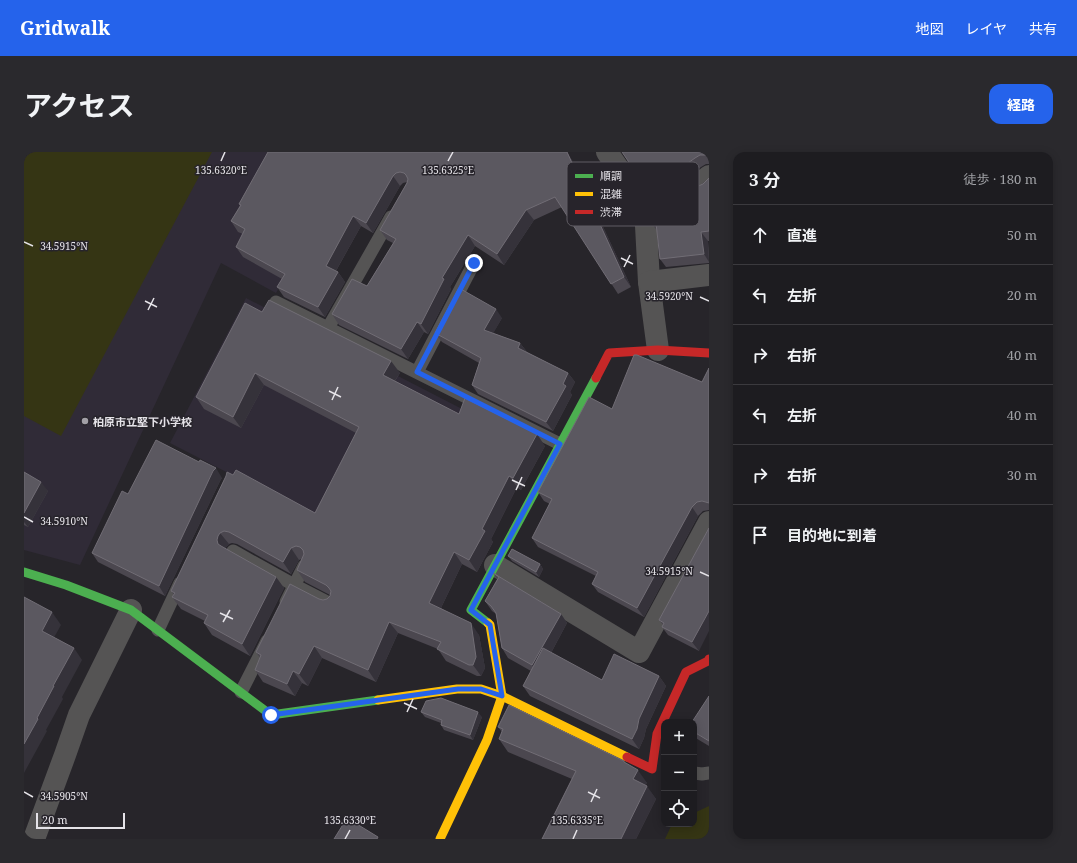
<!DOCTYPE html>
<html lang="ja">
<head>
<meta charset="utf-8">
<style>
	:root { --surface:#1d1c20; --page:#2a292d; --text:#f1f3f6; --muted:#a0a1a5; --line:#3b3a3e; --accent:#2563eb }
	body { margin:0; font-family:"Noto Serif","Noto Sans JP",serif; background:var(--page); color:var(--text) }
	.controls { position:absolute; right:12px; bottom:12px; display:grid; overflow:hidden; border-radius:8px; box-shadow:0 2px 10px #0003 }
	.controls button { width:36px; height:36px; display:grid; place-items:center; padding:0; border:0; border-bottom:1px solid var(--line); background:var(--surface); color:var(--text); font:20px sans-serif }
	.scale { position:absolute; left:12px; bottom:10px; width:89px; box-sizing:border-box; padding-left:4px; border:2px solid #e5e3e8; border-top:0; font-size:11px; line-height:14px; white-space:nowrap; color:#e5e3e8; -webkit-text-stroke:3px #27242b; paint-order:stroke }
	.stop { position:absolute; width:12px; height:12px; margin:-9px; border:3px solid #2563eb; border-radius:50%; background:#fff }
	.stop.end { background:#2563eb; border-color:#fff; box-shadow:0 1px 4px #0008 }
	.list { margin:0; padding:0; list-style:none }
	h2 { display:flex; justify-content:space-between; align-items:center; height:52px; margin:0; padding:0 16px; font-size:17px }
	h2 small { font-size:13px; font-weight:400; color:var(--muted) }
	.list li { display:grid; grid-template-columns:26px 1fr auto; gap:12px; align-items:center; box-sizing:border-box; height:60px; padding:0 16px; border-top:1px solid var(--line) }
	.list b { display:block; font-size:15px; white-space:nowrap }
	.list em { font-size:13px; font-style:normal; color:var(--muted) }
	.icon { flex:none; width:22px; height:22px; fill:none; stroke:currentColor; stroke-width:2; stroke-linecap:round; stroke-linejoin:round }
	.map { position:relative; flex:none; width:685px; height:687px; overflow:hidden; border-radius:12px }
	header { display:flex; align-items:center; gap:24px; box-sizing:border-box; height:56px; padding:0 20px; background:var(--accent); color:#fff }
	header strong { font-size:19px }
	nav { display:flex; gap:22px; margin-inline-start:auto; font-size:14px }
	.intro { display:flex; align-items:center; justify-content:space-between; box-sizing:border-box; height:96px; padding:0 24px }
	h1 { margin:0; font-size:28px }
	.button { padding:10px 18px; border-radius:12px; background:var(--accent); color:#fff; font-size:14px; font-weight:700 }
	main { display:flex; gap:24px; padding:0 24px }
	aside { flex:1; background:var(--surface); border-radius:12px; box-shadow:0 2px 10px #0003 }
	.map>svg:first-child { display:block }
</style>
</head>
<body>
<header>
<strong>Gridwalk</strong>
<nav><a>地図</a><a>レイヤ</a><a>共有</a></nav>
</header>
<div class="intro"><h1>アクセス</h1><a class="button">経路</a></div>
<main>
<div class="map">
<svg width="685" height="687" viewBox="0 0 685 687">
	<rect width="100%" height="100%" fill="#27252a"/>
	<g fill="#302b37">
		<polygon points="0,0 332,0 252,141 197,111 56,413 0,398"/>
		<polygon points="222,146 444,260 372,407 146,291"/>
	</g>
	<g fill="#353514">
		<polygon points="0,0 188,0 37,284 0,264"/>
		<polygon points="685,654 685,687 641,687 648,672 670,672 670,661"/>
	</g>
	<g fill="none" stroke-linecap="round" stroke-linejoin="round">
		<g stroke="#555454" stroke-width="13">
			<polyline points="252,150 536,292"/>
			<polyline points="304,176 367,65"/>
			<polyline points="393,220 450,111"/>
			<polyline points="209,399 270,433 307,452"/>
			<polyline points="262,450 280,414"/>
			<polyline points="134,478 156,431"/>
			<polyline points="217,540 243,489"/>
			<polyline points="670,621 678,622 685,621"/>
		</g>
		<g stroke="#555454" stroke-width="22">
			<polyline points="583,0 621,55 625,130 634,198"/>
			<polyline points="621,55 677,31 685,24"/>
			<polyline points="625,130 685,123"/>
			<polyline points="471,413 615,500 685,370"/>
			<polyline points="10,687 41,603 55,563 107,458"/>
		</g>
		<g stroke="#4caf50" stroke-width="9">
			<polyline points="0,420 42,433 107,458 247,563 354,548"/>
			<polyline points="464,471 447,458 572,226"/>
		</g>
		<g stroke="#ffc107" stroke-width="9">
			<polyline points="354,548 433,537 457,537 478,544 603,605"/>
			<polyline points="416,687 463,588 478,544 466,473 464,471"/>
		</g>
		<g stroke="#c62828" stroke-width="9">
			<polyline points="572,226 585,201 634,198 685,201"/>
			<polyline points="603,605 628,617 633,582 662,520 684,509 685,507"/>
		</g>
	</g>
	<g fill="#4b474f">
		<polygon points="244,0 543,0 549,10 607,135 594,142 538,55 510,68 480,113 451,94 426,135 427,137 404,182 400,180 384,207 315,173 308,162 343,134 369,91 363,88 356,78 383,30 379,31 376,34 349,81 337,74 312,119 314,120 321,130 301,165 260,145 253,135 258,127 219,105 212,95 219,82 214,80 207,69 216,53 215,52"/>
		<polygon points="598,0 685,0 685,12 682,12 677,15 670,20 625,39"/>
		<polygon points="685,26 685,89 684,89 685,102 685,111 642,115 636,107 633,79 629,73"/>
		<polygon points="238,160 376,221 371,229 435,262 521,294 497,338 493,335 467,387 469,390 453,420 438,412 417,456 455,483 461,516 457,524 453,524 422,509 414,497 374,481 352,530 298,506 284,534 278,531 271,544 239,530 231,518 236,506 232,500 295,447 299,448 303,447 306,444 306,443 281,430 273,418 278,407 275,408 267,422 213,392 208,391 205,392 202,395 202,397 252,425 260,436 226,504 188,483 180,471 181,469 157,457 148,445 150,443 147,439 202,324 291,361 332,281 240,233 217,276 180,257 172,245"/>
		<polygon points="478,166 469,181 496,191 503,200 544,221 551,230 546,240 548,243 529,279 454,242 448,233 455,211 418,190 411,181"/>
		<polygon points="685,216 685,358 679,359 674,364 620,465 574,440 568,432 572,424 514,395 508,386 526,352 520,349 514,340 588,257 678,230"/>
		<polygon points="0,320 24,339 4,375 0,373"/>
		<polygon points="198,326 196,329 141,444 74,410 68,401 104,342"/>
		<polygon points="685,376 675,499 644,483 638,475 639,473 635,468"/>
		<polygon points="484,404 516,412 519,417 515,425 488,409"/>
		<polygon points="469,421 537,462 543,471 527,501 578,528 635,524 642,534 622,577 620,586 615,597 506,544 499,534 507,519 484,506 478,496 472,462 468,459 461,449 473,427"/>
		<polygon points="685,544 685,594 670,585 670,570"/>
		<polygon points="397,560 458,565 449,588 420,578 417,573 417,571 401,565"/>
		<polygon points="474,575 602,611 623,631 621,633 632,647 612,687 518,687 548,627 484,600 475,587 478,580"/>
	</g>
	<g fill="#35323a">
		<polygon points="543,0 549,10 607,135 600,125"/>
		<polygon points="369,24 376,34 349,81 342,71"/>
		<polygon points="502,58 510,68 480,113 473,102"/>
		<polygon points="329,64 337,74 309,124 302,114"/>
		<polygon points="677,80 684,89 685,110 680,102"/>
		<polygon points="444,83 451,94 426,135 427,137 404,182 397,172 418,126"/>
		<polygon points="314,120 321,130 301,165 294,155"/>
		<polygon points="472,157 478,166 466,187 460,178"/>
		<polygon points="393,170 400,180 384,207 377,197"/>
		<polygon points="496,191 503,200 501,206 494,196"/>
		<polygon points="367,209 376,221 367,234 359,223"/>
		<polygon points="231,221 240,233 217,276 209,265"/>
		<polygon points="544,221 551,230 546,240 548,243 529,279 522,270"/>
		<polygon points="513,282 521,294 497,338 489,326"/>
		<polygon points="192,316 198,326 196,329 141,444 135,434 189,319"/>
		<polygon points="485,324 493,335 467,387 469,390 453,420 445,408 458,377"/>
		<polygon points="17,330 24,339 4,375 0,370 0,361"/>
		<polygon points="668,355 674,364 620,465 613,456"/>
		<polygon points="196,381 205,392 202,395 201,400 194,392 193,388 194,384"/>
		<polygon points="267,396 275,408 267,422 259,410"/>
		<polygon points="430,400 438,412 414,462 405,451"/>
		<polygon points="516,412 519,417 515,425 512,420"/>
		<polygon points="252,425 260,436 226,504 218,492"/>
		<polygon points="685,459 685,479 675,499 668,490"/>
		<polygon points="28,460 37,473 27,491 18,479"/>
		<polygon points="537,462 543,471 515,523 508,513"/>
		<polygon points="365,470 374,481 352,530 344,518"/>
		<polygon points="447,471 455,483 461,516 457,524 449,513"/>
		<polygon points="290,494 298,506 284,534 275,522"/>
		<polygon points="50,496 58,508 38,545 39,547 22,578 23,579 0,621 0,592 29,534"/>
		<polygon points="269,519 278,531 271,544 263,532"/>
		<polygon points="635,524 642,534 622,577 620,586 615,597 608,587 615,567"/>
		<polygon points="454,560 458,565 449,588 446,583"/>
		<polygon points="614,618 623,631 618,640 609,627"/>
		<polygon points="623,634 632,647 612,687 597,687"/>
	</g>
	<g fill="#5b5860" stroke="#716d75">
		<polygon points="244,0 543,0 600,125 587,132 531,45 502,58 473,102 444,83 418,126 420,127 397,172 393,170 377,197 308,162 328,127 343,134 372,87 356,78 383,31 384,27 382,23 380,21 376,20 372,21 369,24 342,71 329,64 302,114 314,120 294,155 253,135 261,122 212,95 221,77 207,69 217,53 215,52"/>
		<polygon points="598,0 685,0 685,5 682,3 676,3 671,6 664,11 619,31"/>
		<polygon points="685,26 685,79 677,80 680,102 636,107 632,71 629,73 628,54 679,32"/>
		<polygon points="435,136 472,157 460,178 496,191 494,196 544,221 539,232 542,234 522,270 448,233 457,206 411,181"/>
		<polygon points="245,148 367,209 359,223 435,262 441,246 513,282 489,326 485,324 458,377 461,379 445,408 430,400 405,451 447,471 452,505 449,513 445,513 413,497 417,490 365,470 344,518 290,494 275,522 269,519 263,532 231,518 237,503 232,500 266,432 295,447 299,448 303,447 306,444 307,439 305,436 302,433 273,418 280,402 279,398 276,395 272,394 267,396 259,410 205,380 200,379 196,381 194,384 193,388 194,392 197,394 252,425 218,492 180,471 184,463 148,445 151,441 147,439 202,324 203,320 209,323 212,318 291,361 335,275 231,221 209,265 172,245 221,151 238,160"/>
		<polygon points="610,203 613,203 678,230 685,216 685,351 678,349 673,350 668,355 613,456 568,432 574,420 508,386 528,347 514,340 565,245 588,257"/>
		<polygon points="132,288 175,310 176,308 192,316 189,319 135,434 68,401 98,339 104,342"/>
		<polygon points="0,320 17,330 0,361"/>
		<polygon points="685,376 685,459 668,490 638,475 640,471 635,468"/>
		<polygon points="488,397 516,412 512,420 484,404"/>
		<polygon points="469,421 537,462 508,513 478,496 472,461 467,454 461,449 475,425"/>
		<polygon points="0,445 28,460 18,479 50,496 29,534 30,534 13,566 14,567 0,592"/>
		<polygon points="519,496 578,528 590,502 635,524 615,567 613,577 608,587 499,534"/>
		<polygon points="685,544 685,589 670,580 670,570 668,570"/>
		<polygon points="417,546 454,560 446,583 417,573 418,568 397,560 402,549"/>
		<polygon points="485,553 600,609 600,610 614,618 609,627 623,634 597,687 518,687 552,619 475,587 479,577 474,575"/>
		<polygon points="323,666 354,685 353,687 310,687"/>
	</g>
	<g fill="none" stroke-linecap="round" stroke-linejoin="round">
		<polyline stroke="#2563eb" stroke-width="5" points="247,563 434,537 457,537 478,544 466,473 447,458 536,292 393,220 450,111"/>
	</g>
	<path fill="none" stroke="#e5e3e8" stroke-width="1.5" d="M 197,9 L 201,0M 424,9 L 429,0M 0,90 L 9,94M 597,106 L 609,112M 600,115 L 606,103M 676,145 L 685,149M 121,149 L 133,155M 124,158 L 130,146M 305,239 L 317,245M 308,248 L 314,235M 488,328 L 501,334M 492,338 L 498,325M 0,365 L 9,370M 676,420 L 685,424M 196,461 L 209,467M 199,470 L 206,458M 380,551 L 393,557M 383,560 L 389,547M 0,640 L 9,645M 564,640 L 576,646M 567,650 L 573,637M 321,687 L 326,678M 549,687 L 553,678"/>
	<circle fill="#a2a0a6" stroke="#27242b" stroke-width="1.5" cx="61" cy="269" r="4"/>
	<g text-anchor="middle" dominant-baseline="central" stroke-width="3" stroke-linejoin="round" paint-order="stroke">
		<g font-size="11" font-weight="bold" fill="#e5e3e8" stroke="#27242b" text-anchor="start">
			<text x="69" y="269">柏原市立堅下小学校</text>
		</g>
	</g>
	<rect x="543" y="10" width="132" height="64" rx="6" fill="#27242b" stroke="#605d64" stroke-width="1"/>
	<rect x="551" y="22" width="18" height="4" fill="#4caf50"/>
	<rect x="551" y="40" width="18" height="4" fill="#ffc107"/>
	<rect x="551" y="58" width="18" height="4" fill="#c62828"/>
	<g font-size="11" fill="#e5e3e8">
		<text x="576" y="28">順調</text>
		<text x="576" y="46">混雑</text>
		<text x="576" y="64">渋滞</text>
	</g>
	<g font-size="10" text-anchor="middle" fill="#e5e3e8" stroke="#27242b" stroke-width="3" stroke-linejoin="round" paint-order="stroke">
		<text x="197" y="22">135.6320°E</text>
		<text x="424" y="22">135.6325°E</text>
		<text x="40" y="98">34.5915°N</text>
		<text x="645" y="148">34.5920°N</text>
		<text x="40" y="373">34.5910°N</text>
		<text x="645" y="423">34.5915°N</text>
		<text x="40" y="648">34.5905°N</text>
		<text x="326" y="672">135.6330°E</text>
		<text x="553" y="672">135.6335°E</text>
	</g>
</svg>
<div class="controls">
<button>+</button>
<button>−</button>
<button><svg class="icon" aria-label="locate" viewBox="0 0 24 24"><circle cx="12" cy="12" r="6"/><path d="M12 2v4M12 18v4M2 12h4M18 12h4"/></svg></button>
</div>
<div class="scale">20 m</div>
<div class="stop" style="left:247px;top:563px"></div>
<div class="stop end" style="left:450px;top:111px"></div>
</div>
<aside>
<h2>3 分<small>徒歩 · 180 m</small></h2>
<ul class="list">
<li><svg class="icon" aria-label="ahead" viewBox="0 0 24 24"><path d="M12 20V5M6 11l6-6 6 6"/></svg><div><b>直進</b></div><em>50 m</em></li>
<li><svg class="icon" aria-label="left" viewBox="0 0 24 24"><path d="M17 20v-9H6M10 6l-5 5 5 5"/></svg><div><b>左折</b></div><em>20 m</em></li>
<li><svg class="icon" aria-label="right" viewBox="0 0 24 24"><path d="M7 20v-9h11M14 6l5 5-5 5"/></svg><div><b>右折</b></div><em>40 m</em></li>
<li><svg class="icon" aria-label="left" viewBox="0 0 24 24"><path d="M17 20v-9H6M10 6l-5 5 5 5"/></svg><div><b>左折</b></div><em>40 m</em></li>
<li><svg class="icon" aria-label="right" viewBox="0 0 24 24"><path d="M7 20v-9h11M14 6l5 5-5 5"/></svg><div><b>右折</b></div><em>30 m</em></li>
<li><svg class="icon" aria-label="arrive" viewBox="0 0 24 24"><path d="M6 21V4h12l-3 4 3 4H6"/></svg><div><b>目的地に到着</b></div></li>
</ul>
</aside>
</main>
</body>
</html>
